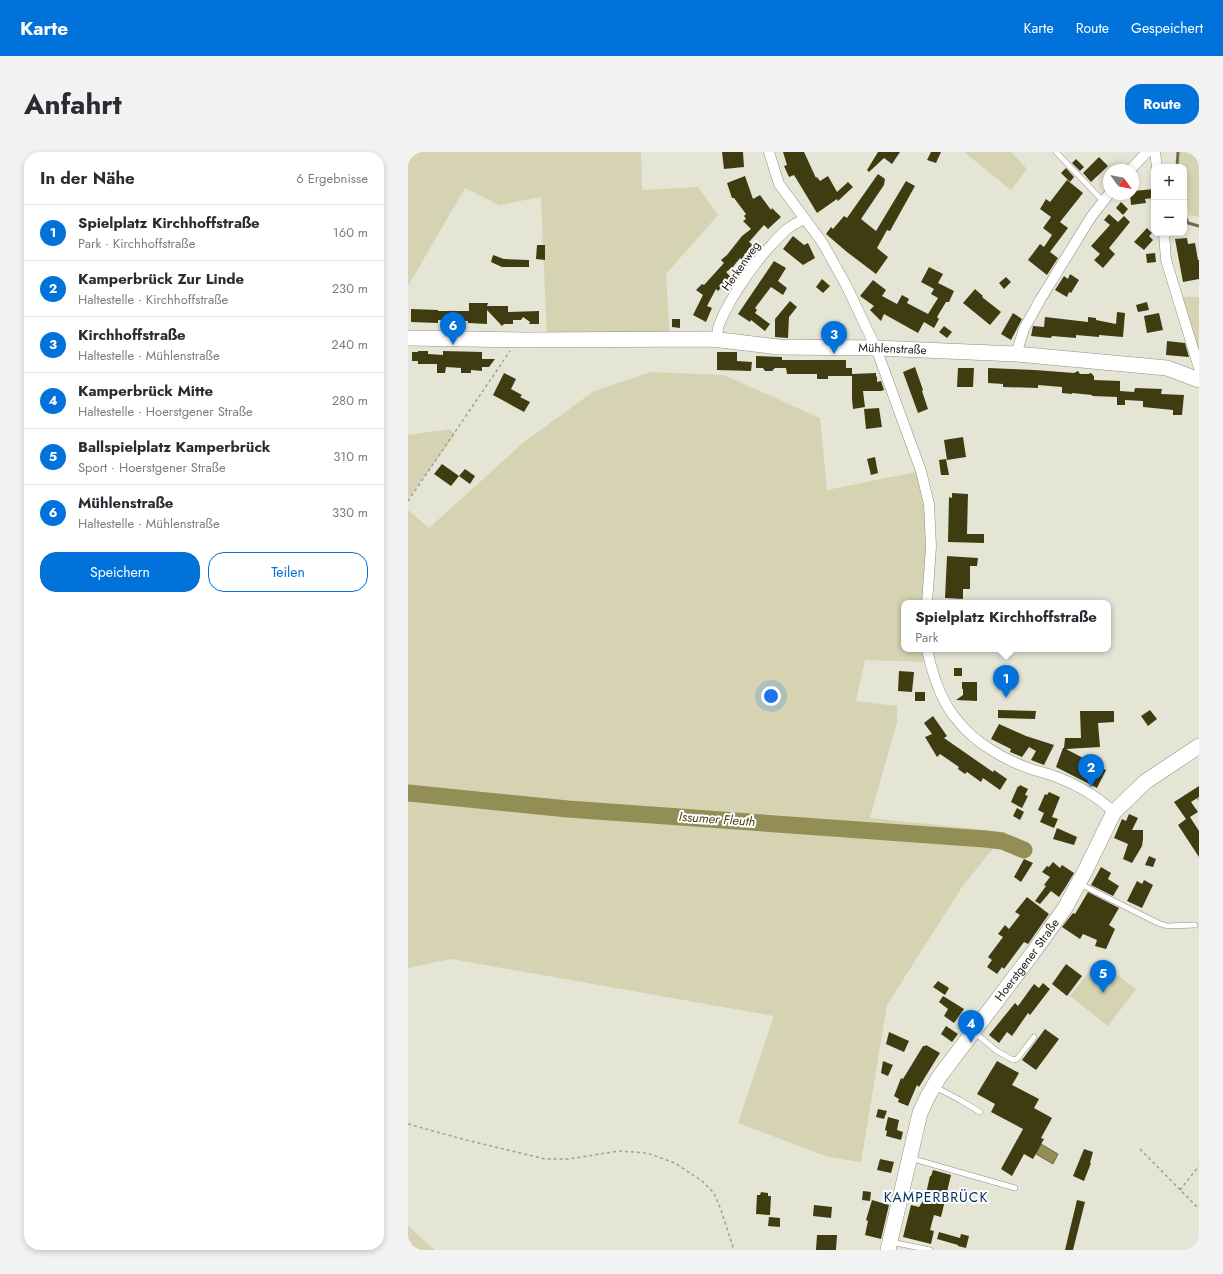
<!DOCTYPE html>
<html lang="de">
<head>
<meta charset="utf-8">
<style>
	:root { --surface:#fff; --page:#f2f2f3; --text:#2b2b33; --muted:#7c7c81; --line:#e1e1e2; --accent:#0072d9 }
	body { margin:0; font-family:Jost,sans-serif; background:var(--page); color:var(--text) }
	.controls { position:absolute; right:12px; top:12px; display:grid; overflow:hidden; border-radius:8px; box-shadow:0 2px 6px #0003 }
	.controls button { width:36px; height:36px; display:grid; place-items:center; padding:0; border:0; border-bottom:1px solid var(--line); background:var(--surface); color:var(--text); font:20px sans-serif }
	.compass { position:absolute; left:695px; top:12px; width:36px; height:36px; border-radius:50%; background:var(--surface); box-shadow:0 2px 6px #0003; rotate:123deg }
	.you { position:absolute; left:363px; top:544px; width:14px; height:14px; margin:-10px; border:3px solid #fff; border-radius:50%; background:#1a73e8; box-shadow:0 0 0 6px #1a73e833 }
	.badge { display:grid; place-items:center; width:26px; height:26px; border-radius:50%; background:var(--accent); color:#fff; font-size:13px; font-weight:700 }
	.pin { position:absolute; translate:-50% -33px; filter:drop-shadow(0 1px 2px #0008) }
	.pin::after { content:''; position:absolute; top:21px; width:14px; height:12px; background:inherit; clip-path:polygon(0 0,100% 0,50% 100%) }
	.popup { position:absolute; left:493px; top:448px; width:210px; height:52px; box-sizing:border-box; display:grid; place-content:center; border-radius:8px; background:var(--surface); filter:drop-shadow(0 1px 3px #0005); font-size:13px; white-space:nowrap; color:var(--muted) }
	.popup b { font-size:15px; color:var(--text) }
	.popup::after { content:''; position:absolute; left:50%; top:100%; margin-left:-8px; border:8px solid transparent; border-top-color:var(--surface) }
	.list { margin:0; padding:0; list-style:none }
	h2 { display:flex; justify-content:space-between; align-items:center; height:52px; margin:0; padding:0 16px; font-size:17px }
	h2 small { font-size:13px; font-weight:400; color:var(--muted) }
	.list li { display:grid; grid-template-columns:26px 1fr auto; gap:12px; align-items:center; box-sizing:border-box; height:56px; padding:0 16px; border-top:1px solid var(--line) }
	.list b { display:block; font-size:15px; white-space:nowrap }
	.list p { margin:0; font-size:13px; white-space:nowrap; color:var(--muted) }
	.list em { font-size:13px; font-style:normal; color:var(--muted) }
	.actions { display:flex; gap:8px; padding:12px 16px }
	.actions a { flex:1; padding:9px 0; border:1px solid var(--accent); border-radius:16px; text-align:center; font-size:14px; color:var(--accent) }
	.actions .main { background:var(--accent); color:#fff }
	.map { position:relative; flex:none; width:791px; height:1098px; overflow:hidden; border-radius:16px }
	header { display:flex; align-items:center; gap:24px; box-sizing:border-box; height:56px; padding:0 20px; background:var(--accent); color:#fff }
	header strong { font-size:19px }
	nav { display:flex; gap:22px; margin-inline-start:auto; font-size:14px }
	.intro { display:flex; align-items:center; justify-content:space-between; box-sizing:border-box; height:96px; padding:0 24px }
	h1 { margin:0; font-size:28px }
	.button { padding:10px 18px; border-radius:16px; background:var(--accent); color:#fff; font-size:14px; font-weight:700 }
	main { display:flex; gap:24px; padding:0 24px }
	aside { flex:1; background:var(--surface); border-radius:16px; box-shadow:0 2px 6px #0003 }
	.map>svg:first-child { display:block }
</style>
</head>
<body>
<header>
<strong>Karte</strong>
<nav><a>Karte</a><a>Route</a><a>Gespeichert</a></nav>
</header>
<div class="intro"><h1>Anfahrt</h1><a class="button">Route</a></div>
<main>
<aside>
<h2>In der Nähe<small>6 Ergebnisse</small></h2>
<ul class="list">
<li><span class="badge">1</span><div><b>Spielplatz Kirchhoffstraße</b><p>Park · Kirchhoffstraße</p></div><em>160 m</em></li>
<li><span class="badge">2</span><div><b>Kamperbrück Zur Linde</b><p>Haltestelle · Kirchhoffstraße</p></div><em>230 m</em></li>
<li><span class="badge">3</span><div><b>Kirchhoffstraße</b><p>Haltestelle · Mühlenstraße</p></div><em>240 m</em></li>
<li><span class="badge">4</span><div><b>Kamperbrück Mitte</b><p>Haltestelle · Hoerstgener Straße</p></div><em>280 m</em></li>
<li><span class="badge">5</span><div><b>Ballspielplatz Kamperbrück</b><p>Sport · Hoerstgener Straße</p></div><em>310 m</em></li>
<li><span class="badge">6</span><div><b>Mühlenstraße</b><p>Haltestelle · Mühlenstraße</p></div><em>330 m</em></li>
</ul>
<div class="actions"><a class="main">Speichern</a><a>Teilen</a></div>
</aside>
<div class="map">
<svg width="791" height="1098" viewBox="0 0 791 1098">
	<rect width="100%" height="100%" fill="#e5e5d6"/>
	<g fill="#d5d3b1">
		<polygon points="0,0 233,0 234,38 290,35 310,63 258,122 262,188 139,188 133,45 91,53 57,36 0,134"/>
		<polygon points="556,0 603,0 619,17 603,38"/>
		<polygon points="769,0 791,0 791,65 781,63 776,36 776,15 772,15"/>
		<polygon points="766,145 791,145 791,217"/>
		<polygon points="243,220 316,223 412,266 419,338 513,319 521,352 519,451 496,451 496,497 519,497 522,510 457,508 448,549 489,554 489,570 462,666 598,680 554,735 479,853 453,1010 420,1005 330,971 366,864 43,807 0,816 0,358 21,376 116,290 186,239"/>
		<polygon points="41,277 47,282 0,347 0,283"/>
		<polygon points="690,808 728,837 700,874 662,844"/>
		<polygon points="0,1074 27,1098 0,1098"/>
	</g>
	<polygon fill="#928e56" stroke="#706d45" points="633,992 650,1002 645,1012 628,1002"/>
	<g fill="none" stroke-linecap="round" stroke-linejoin="round">
		<g stroke="#706d45" stroke-width="3">
			<polyline points="769,15 770,0"/>
			<polyline points="776,62 780,71 791,74"/>
		</g>
		<polyline stroke="#928e56" stroke-width="17" points="0,641 160,657 577,687 594,689 616,698"/>
	</g>
	<g fill="#403c11">
		<polygon points="314,0 335,0 336,15 316,17"/>
		<polygon points="375,0 396,0 408,26 409,25 412,29 420,24 429,40 440,30 445,35 430,49 429,47 409,61 386,23 381,25 376,14 379,13"/>
		<polygon points="470,0 492,0 484,12 476,6 461,20 459,18"/>
		<polygon points="523,0 533,0 528,11 519,8"/>
		<polygon points="691,5 700,14 683,30 675,21"/>
		<polygon points="668,7 676,15 672,19 664,11"/>
		<polygon points="658,16 666,25 662,30 653,21"/>
		<polygon points="470,22 477,27 476,33 453,67 468,79 498,29 507,34 482,79 479,78 469,96 480,105 468,122 439,100 418,82 423,75 425,77 436,64 439,66"/>
		<polygon points="337,24 345,47 352,43 363,58 364,56 373,65 360,77 356,73 341,90 345,93 334,108 332,106 324,116 318,120 323,125 310,139 308,137 299,154 304,156 298,170 285,163 295,143 288,138 294,132 296,133 316,111 313,108 319,103 334,84 343,77 335,69 338,67 336,64 338,62 326,46 324,46 319,31"/>
		<polygon points="659,28 675,41 652,70 660,76 642,100 650,106 639,123 620,108 632,92 636,95 644,83 635,76 643,65 632,57 638,47 642,50"/>
		<polygon points="746,37 746,46 737,47 738,51 723,53 722,42 725,42 725,39"/>
		<polygon points="713,50 720,57 715,63 708,56"/>
		<polygon points="701,62 710,70 716,64 722,70 701,96 707,102 695,116 686,108 692,102 683,94 702,73 696,68"/>
		<polygon points="739,76 744,81 741,84 745,88 736,98 726,90"/>
		<polygon points="385,84 396,93 400,91 407,106 395,113 375,97"/>
		<polygon points="779,86 780,92 787,91 790,108 791,108 791,127 775,130 767,87"/>
		<polygon points="129,93 137,93 137,108 128,107"/>
		<polygon points="747,101 748,110 739,111 738,102"/>
		<polygon points="85,103 96,107 121,108 121,115 94,115 83,110"/>
		<polygon points="366,109 378,116 370,129 379,136 375,143 363,135 347,156 349,158 347,161 362,172 357,179 343,168 342,170 330,162"/>
		<polygon points="521,115 535,122 530,131 546,139 541,150 538,150 529,165 531,167 526,176 516,170 510,181 476,162 473,169 462,158 466,154 452,144 465,128 478,138 474,144 489,152 494,143 501,147 499,151 520,162 530,146 523,142 526,137 513,130"/>
		<polygon points="662,122 671,128 663,141 661,140 659,145 647,138 656,124 660,127"/>
		<polygon points="598,125 603,130 596,137 591,131"/>
		<polygon points="414,127 422,134 415,141 408,135"/>
		<polygon points="567,137 575,144 574,145 593,160 582,173 555,151"/>
		<polygon points="382,149 389,155 381,165 380,186 367,185 367,167"/>
		<polygon points="739,150 741,158 730,160 728,153"/>
		<polygon points="61,151 80,151 79,154 100,154 100,160 131,159 131,172 121,172 122,170 115,165 113,168 105,168 105,172 96,172 94,174 79,158 79,172 60,171 60,169 30,168 30,171 3,170 3,157 30,158 30,159 61,159"/>
		<polygon points="709,160 717,161 715,185 691,183 691,185 668,183 668,186 644,184 643,186 623,184 625,174 636,175 637,165 680,170 680,165 688,166 688,168 708,172"/>
		<polygon points="605,161 614,167 603,188 593,182"/>
		<polygon points="751,161 755,178 739,181 736,164"/>
		<polygon points="264,167 272,167 272,176 264,175"/>
		<polygon points="536,174 544,180 539,186 531,180"/>
		<polygon points="759,189 777,191 781,205 758,203"/>
		<polygon points="10,199 20,199 20,202 35,203 35,199 74,200 74,207 87,207 81,215 74,215 74,219 63,218 63,221 53,221 53,216 38,215 37,221 29,221 29,212 10,212 10,209 4,209 4,200 10,200"/>
		<polygon points="309,200 329,200 329,209 344,210 343,219 309,218"/>
		<polygon points="348,204 374,205 374,208 438,208 438,216 444,216 444,222 468,221 468,224 469,225 469,230 473,229 476,238 473,239 455,239 457,255 445,257 444,247 444,224 420,224 420,227 409,227 409,222 379,222 378,216 367,216 364,219 357,219 355,216 348,216"/>
		<polygon points="507,215 515,238 514,239 520,257 510,261 495,220"/>
		<polygon points="550,216 566,216 565,235 549,235"/>
		<polygon points="580,216 627,218 666,221 670,219 672,222 680,222 683,221 686,224 686,228 712,229 712,239 726,240 727,236 754,237 753,242 776,243 774,263 765,263 765,258 735,255 735,249 717,248 717,253 709,253 709,245 684,244 684,243 664,241 664,242 654,241 654,235 630,233 630,236 595,235 595,232 580,231"/>
		<polygon points="96,221 108,227 103,237 114,243 112,245 122,250 116,260 85,243"/>
		<polygon points="471,256 474,275 458,277 456,257"/>
		<polygon points="555,285 558,305 539,308 536,288"/>
		<polygon points="467,305 470,321 463,323 459,307"/>
		<polygon points="538,307 541,323 533,323 531,308"/>
		<polygon points="34,312 51,324 43,334 26,322"/>
		<polygon points="57,317 67,324 62,332 51,324"/>
		<polygon points="544,341 560,342 559,382 576,382 576,391 540,390 541,345 544,346"/>
		<polygon points="539,404 570,406 569,414 562,414 562,437 555,437 555,447 537,446"/>
		<rect x="546" y="516" width="8" height="8"/>
		<polygon points="491,519 506,520 504,540 490,539"/>
		<polygon points="554,530 569,530 569,549 548,548 555,543 555,537 554,537"/>
		<rect x="507" y="540" width="10" height="9"/>
		<polygon points="590,558 628,559 627,567 590,566"/>
		<polygon points="742,558 749,567 740,574 733,564"/>
		<polygon points="672,559 706,559 706,570 690,571 692,595 658,597 698,618 689,636 648,615 655,596 656,596 657,586 673,586"/>
		<polygon points="525,564 539,584 536,586 585,620 586,618 599,627 592,638 575,626 573,630 559,620 557,622 550,617 551,615 532,602 529,605 517,585 524,582 516,571"/>
		<polygon points="591,572 618,584 646,593 636,613 623,608 628,599 621,595 614,605 602,600 603,597 583,587"/>
		<polygon points="612,633 620,637 617,643 620,644 614,656 603,650 610,634 611,635"/>
		<polygon points="791,634 791,645 783,650 790,660 782,665 791,679 791,705 770,673 778,667 766,650"/>
		<polygon points="641,640 652,645 644,665 650,667 646,676 632,670 636,661 630,658 637,642 639,643"/>
		<polygon points="609,656 616,660 612,668 605,664"/>
		<polygon points="721,662 730,666 724,678 735,678 735,687 734,694 724,711 715,707 720,692 706,686 714,667 718,669"/>
		<polygon points="649,676 669,685 666,693 645,687"/>
		<polygon points="741,704 748,707 745,715 737,713"/>
		<polygon points="616,707 625,711 613,730 606,725"/>
		<polygon points="645,710 652,716 654,713 666,721 657,736 651,745 643,739 632,752 627,749 638,734 636,733 642,725 634,720 639,714 641,715"/>
		<polygon points="693,715 703,721 700,727 711,734 705,744 683,733"/>
		<polygon points="736,728 745,733 734,756 719,749 729,729 734,732"/>
		<polygon points="680,740 711,756 701,773 707,777 698,797 687,794 689,788 675,782 672,787 654,775 665,761 667,762"/>
		<polygon points="619,745 641,762 620,792 616,790 596,817 594,815 589,822 579,815 584,808 580,805 595,785 590,782 597,773 601,777 612,763 607,760"/>
		<polygon points="658,812 674,824 659,844 644,832"/>
		<polygon points="530,829 541,836 537,843 525,835"/>
		<polygon points="635,831 642,837 622,863 620,861 604,884 599,880 591,891 581,883 607,851 610,854 626,832 631,836"/>
		<polygon points="535,844 556,857 546,871 536,864 540,857 531,850"/>
		<polygon points="538,874 550,882 544,890 533,882"/>
		<polygon points="637,877 651,887 628,918 614,908"/>
		<polygon points="481,880 501,889 496,900 478,892"/>
		<polygon points="518,893 532,901 511,935 509,933 500,954 490,950 491,947 486,944 493,926 495,927 512,899 515,894 517,894"/>
		<polygon points="475,909 485,913 480,924 473,921"/>
		<polygon points="589,909 611,921 604,933 631,947 626,956 644,966 633,986 636,987 625,1007 616,1002 604,1024 593,1017 615,977 583,960 587,952 569,942"/>
		<polygon points="470,957 479,959 476,967 468,965"/>
		<polygon points="480,965 491,968 489,978 495,980 493,988 478,984 479,979 477,978"/>
		<polygon points="676,997 685,1000 682,1011 683,1011 676,1029 665,1024"/>
		<polygon points="472,1007 486,1010 483,1021 469,1018"/>
		<polygon points="525,1018 543,1023 533,1065 526,1063 522,1078 526,1079 523,1092 495,1085 503,1053 511,1055 517,1046 522,1024 523,1024"/>
		<polygon points="455,1039 463,1040 462,1049 454,1048"/>
		<polygon points="353,1040 360,1041 360,1044 363,1044 362,1063 348,1062 349,1043 352,1043"/>
		<polygon points="464,1048 481,1053 473,1087 457,1083 460,1069 458,1068"/>
		<polygon points="669,1048 677,1050 665,1098 657,1098"/>
		<polygon points="406,1053 424,1055 423,1066 405,1064"/>
		<polygon points="361,1065 372,1066 372,1075 360,1074"/>
		<polygon points="531,1080 552,1086 553,1082 561,1084 558,1096 550,1094 550,1093 529,1087"/>
		<polygon points="409,1083 429,1083 428,1098 408,1098"/>
	</g>
	<g fill="none" stroke-linecap="round" stroke-linejoin="round">
		<defs>
			<g id="lane">
				<polyline points="648,0 695,49"/>
				<polyline points="672,732 750,771 759,774 787,773"/>
				<polyline points="566,880 589,899 605,908 609,907 626,885"/>
				<polyline points="527,933 531,937 552,948 572,960"/>
				<polyline points="502,1006 607,1036"/>
				<polyline points="483,1090 522,1098"/>
			</g>
			<g id="street">
				<polyline points="361,0 371,32 414,90 438,133 468,196 513,319 521,352 523,395 519,451"/>
				<polyline points="747,0 749,15"/>
				<polyline points="722,18 739,0"/>
				<polyline points="756,81 758,108 791,216"/>
				<path d="M 309,188 C 310,183 309,177 311,173 C 323,142 354,100 378,78 C 383,74 390,70 396,67"/>
				<polyline points="608,202 616,177 632,148 683,65 701,42"/>
				<path d="M 519,497 C 524,521 533,550 550,569 C 567,591 597,608 623,617 C 632,620 641,622 649,625 C 670,633 690,645 706,660"/>
			</g>
			<g id="secondary">
				<path id="s1" d="M 0,186 L 119,188 L 304,187 L 371,195 L 468,196 L 608,202 L 759,216 L 791,228"/>
				<path id="s2" d="M 480,1098 L 512,961 L 520,944 L 531,925 L 624,802 L 657,756 L 677,719 L 706,660 L 737,630 L 791,594"/>
			</g>
		</defs>
		<use href="#lane" stroke="#909082" stroke-width="6"/>
		<use href="#street" stroke="#909082" stroke-width="11"/>
		<use href="#secondary" stroke="#909082" stroke-width="16"/>
		<g stroke="#9f9f94" stroke-width="1.5" stroke-dasharray="3 3" stroke-linecap="butt">
			<polyline points="0,349 102,199"/>
			<polyline points="789,646 791,648"/>
			<polyline points="0,972 54,987 137,1007 161,1007 211,999 239,1001 267,1011 294,1029 306,1041 313,1058 326,1098"/>
			<polyline points="732,997 791,1057"/>
			<polyline points="772,1038 791,1014"/>
		</g>
		<use href="#lane" stroke="#fff" stroke-width="5"/>
		<use href="#street" stroke="#fff" stroke-width="10"/>
		<use href="#secondary" stroke="#fff" stroke-width="15"/>
	</g>
	<g text-anchor="middle" dominant-baseline="central" stroke-width="4" stroke-linejoin="round" paint-order="stroke">
		<g font-size="12" fill="#21211c" stroke="#fff">
			<text transform="translate(333 114) rotate(-55)">Herkenweg</text>
			<text stroke="none"><textPath href="#s1" startOffset="485">Mühlenstraße</textPath></text>
			<text stroke="none"><textPath href="#s2" startOffset="328">Hoerstgener Straße</textPath></text>
		</g>
		<g font-size="13" font-style="italic" fill="#484417" stroke="#fff">
			<text transform="translate(309 667) rotate(4)">Issumer Fleuth</text>
		</g>
		<g font-size="14" letter-spacing="1" fill="#002d5e" stroke="#fff">
			<text x="528" y="1045">KAMPERBRÜCK</text>
		</g>
	</g>
</svg>
<div class="controls">
<button>+</button>
<button>−</button>
</div>
<svg class="compass" viewBox="-18 -18 36 36"><path d="M0-13l5 13h-10z" fill="#e53935"/><path d="M0 13l5-13h-10z" fill="#7c7c81"/></svg>
<div class="you"></div>
<div class="pin badge" style="left:598px;top:546px">1</div>
<div class="popup"><b>Spielplatz Kirchhoffstraße</b>Park</div>
<div class="pin badge" style="left:683px;top:635px">2</div>
<div class="pin badge" style="left:426px;top:202px">3</div>
<div class="pin badge" style="left:563px;top:891px">4</div>
<div class="pin badge" style="left:695px;top:841px">5</div>
<div class="pin badge" style="left:45px;top:193px">6</div>
</div>
</main>
</body>
</html>
